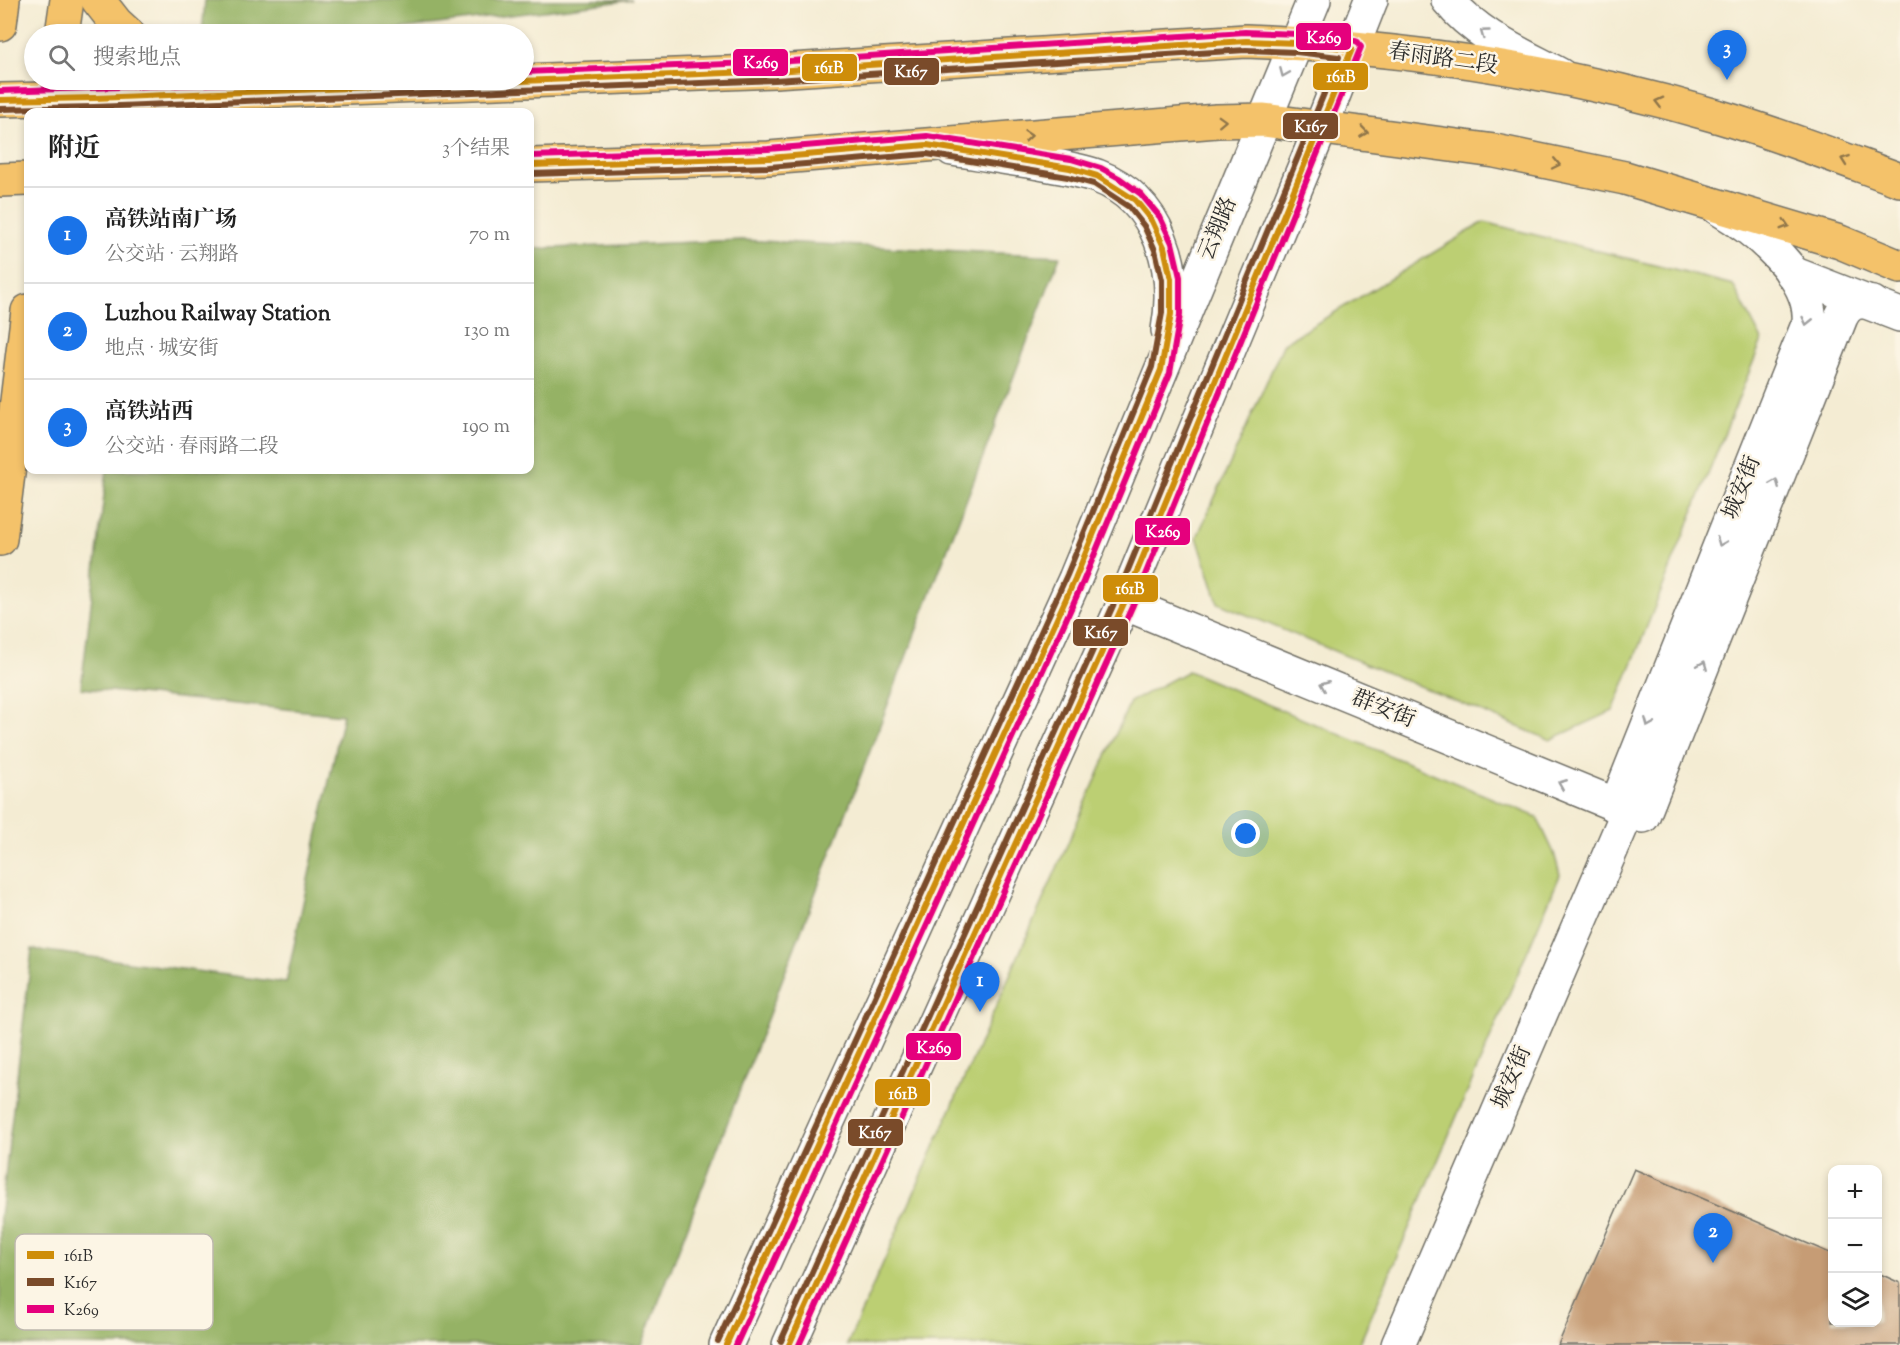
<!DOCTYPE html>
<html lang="zh">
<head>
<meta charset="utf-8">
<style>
	:root { --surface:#fff; --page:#f6f6f6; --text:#222; --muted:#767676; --line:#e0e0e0; --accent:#1a73e8 }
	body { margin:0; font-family:"Sorts Mill Goudy","Noto Serif SC",serif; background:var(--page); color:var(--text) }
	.controls { position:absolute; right:18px; bottom:18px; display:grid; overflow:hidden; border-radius:12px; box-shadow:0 3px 9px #0003 }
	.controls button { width:54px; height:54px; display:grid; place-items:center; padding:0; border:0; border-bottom:2px solid var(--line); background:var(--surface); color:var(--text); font:30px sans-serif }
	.you { position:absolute; left:1246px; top:834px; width:21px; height:21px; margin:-15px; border:4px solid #fff; border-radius:50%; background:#1a73e8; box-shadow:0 0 0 9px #1a73e833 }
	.badge { display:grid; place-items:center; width:39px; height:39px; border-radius:50%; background:var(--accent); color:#fff; font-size:20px; font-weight:700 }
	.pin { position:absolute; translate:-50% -50px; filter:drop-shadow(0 2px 3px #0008) }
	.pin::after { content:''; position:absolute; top:32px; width:21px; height:18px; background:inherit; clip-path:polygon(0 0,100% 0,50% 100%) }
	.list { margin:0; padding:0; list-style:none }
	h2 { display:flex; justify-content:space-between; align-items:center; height:78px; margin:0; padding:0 24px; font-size:26px }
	h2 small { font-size:20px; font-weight:400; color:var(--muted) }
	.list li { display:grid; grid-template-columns:39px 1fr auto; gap:18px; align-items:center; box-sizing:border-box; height:96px; padding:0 24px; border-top:2px solid var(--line) }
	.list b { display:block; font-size:22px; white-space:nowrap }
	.list p { margin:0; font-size:20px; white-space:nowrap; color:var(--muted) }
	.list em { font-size:20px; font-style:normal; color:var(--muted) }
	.icon { flex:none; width:33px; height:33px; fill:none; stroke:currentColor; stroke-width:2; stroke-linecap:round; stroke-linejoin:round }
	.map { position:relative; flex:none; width:1900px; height:1345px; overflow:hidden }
	.search { position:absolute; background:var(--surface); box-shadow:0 3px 9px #0003; left:24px; top:24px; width:510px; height:66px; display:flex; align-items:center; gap:15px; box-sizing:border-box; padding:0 21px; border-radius:33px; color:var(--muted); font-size:22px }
	.panel { position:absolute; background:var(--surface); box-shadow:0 3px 9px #0003; left:24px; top:108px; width:510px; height:366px; border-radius:12px }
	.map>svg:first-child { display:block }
</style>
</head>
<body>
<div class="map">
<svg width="1900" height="1345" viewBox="0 0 1900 1345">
	<rect width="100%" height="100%" fill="#fcf5e5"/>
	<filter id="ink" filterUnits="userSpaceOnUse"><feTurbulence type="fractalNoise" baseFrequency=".0167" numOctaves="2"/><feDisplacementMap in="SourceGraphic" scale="12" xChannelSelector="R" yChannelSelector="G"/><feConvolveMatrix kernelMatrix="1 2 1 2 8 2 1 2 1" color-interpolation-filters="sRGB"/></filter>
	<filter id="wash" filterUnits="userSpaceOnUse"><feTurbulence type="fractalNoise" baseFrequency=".008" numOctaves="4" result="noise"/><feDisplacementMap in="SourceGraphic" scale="24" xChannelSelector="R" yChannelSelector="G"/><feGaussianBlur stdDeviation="1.35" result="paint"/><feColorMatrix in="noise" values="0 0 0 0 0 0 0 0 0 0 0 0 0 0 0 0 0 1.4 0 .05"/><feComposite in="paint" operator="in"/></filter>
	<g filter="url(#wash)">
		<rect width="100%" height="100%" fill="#f4ecd3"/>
		<g fill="#bccf73" stroke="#747d4f" stroke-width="1.5">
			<polygon points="1484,222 1733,285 1762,340 1613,711 1550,740 1218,603 1197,537 1284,343"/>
			<polygon points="1188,671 1537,817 1554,853 1560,875 1359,1345 847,1345 1130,702"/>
		</g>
		<g fill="#95b265" stroke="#606e48" stroke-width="1.5">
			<polygon points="205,0 632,0 357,34 202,34"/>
			<polygon points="742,240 1060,256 642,1345 0,1345 0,1219 32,949 286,983 343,715 81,688 107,470 530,470 530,249"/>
		</g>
		<g id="blocks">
			<polygon fill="#c69c75" points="1634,1169 1832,1254 1832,1322 1878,1322 1878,1273 1900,1283 1900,1345 1558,1345"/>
		</g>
	</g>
	<g filter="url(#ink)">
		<use href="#blocks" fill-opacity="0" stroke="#716f66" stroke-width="1.5"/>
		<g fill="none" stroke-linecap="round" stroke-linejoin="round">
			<defs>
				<g id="minor">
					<path d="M 1448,0 C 1477,36 1521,54 1560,75"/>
					<path d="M 952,149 C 979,153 1007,158 1034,162 C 1055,166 1077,169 1097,176 C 1160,200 1179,269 1168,330"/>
					<polyline points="1792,273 1900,315"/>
					<path d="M 1124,603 L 1643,816 L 1841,317 C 1848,302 1859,300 1873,303"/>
					<path d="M 1616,806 L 1809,322 C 1813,276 1754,229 1718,208"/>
					<polyline points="726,1345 1075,579 1314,0"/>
					<polyline points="789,1345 1124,603 1321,127 1371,0"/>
					<polyline points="1398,1345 1628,811"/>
				</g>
				<g id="major">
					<polyline points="98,0 116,23 128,34"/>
					<polyline points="62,34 67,0"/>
					<path d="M 0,100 L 94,98 L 775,71 L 1246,41 C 1405,47 1567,72 1720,117 C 1781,135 1840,158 1900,180"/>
					<polyline points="530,165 769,158 1217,121 1264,120 1495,151 1625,178 1840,242 1900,267"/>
					<polyline points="0,180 28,179"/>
					<polyline points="0,539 28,311"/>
				</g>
				<polyline id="highway" points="0,24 3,0"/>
			</defs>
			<use href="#minor" stroke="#716f66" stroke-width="36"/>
			<use href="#major" stroke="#716f66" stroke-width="36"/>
			<use href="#highway" stroke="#716f66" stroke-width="36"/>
			<use href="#minor" stroke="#fff" stroke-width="33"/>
			<use href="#major" stroke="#f4c26a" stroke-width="33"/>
			<use href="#highway" stroke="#f4c26a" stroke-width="33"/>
			<defs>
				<g id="bus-1">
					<polyline points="0,100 94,98 775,71 1246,41 1297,43 1352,49 1124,603 789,1345"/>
					<polyline points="530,165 769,158 927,145 1070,168 1097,176 1135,200 1152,221 1164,247 1171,279 1171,314 1161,370 1075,579 726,1345"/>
				</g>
				<g id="bus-2">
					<polyline points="0,109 94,107 775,80 1246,50 1296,52 1339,57 1116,599 781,1341"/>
					<polyline points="530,174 769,167 927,154 1068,177 1094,184 1129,207 1144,226 1155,250 1162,280 1162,313 1152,367 1067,575 718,1341"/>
				</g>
				<g id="bus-3">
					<polyline points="524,72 775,62 1245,32 1298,34 1353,40 1358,42 1361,47 1132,607 799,1345"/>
					<polyline points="0,91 333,80"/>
					<polyline points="530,156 768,149 927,136 1071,159 1101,168 1119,178 1141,194 1160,217 1172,243 1180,277 1180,315 1170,373 1083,582 736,1345"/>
				</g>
			</defs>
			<use href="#bus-1" stroke="#fcf5e5" stroke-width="10"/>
			<use href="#bus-2" stroke="#fcf5e5" stroke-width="10"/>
			<use href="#bus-3" stroke="#fcf5e5" stroke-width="10"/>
			<use href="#bus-1" stroke="#ce8d09" stroke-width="6"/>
			<use href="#bus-2" stroke="#7a4b2a" stroke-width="6"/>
			<use href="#bus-3" stroke="#e5007d" stroke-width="6"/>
		</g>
		<defs><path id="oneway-chevron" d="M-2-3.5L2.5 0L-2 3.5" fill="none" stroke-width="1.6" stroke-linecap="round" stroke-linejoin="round" transform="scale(1.5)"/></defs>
		<g stroke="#a0a0a0">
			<use href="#oneway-chevron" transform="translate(1484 33) rotate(-144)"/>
			<use href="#oneway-chevron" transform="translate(1284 73) rotate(113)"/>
			<use href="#oneway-chevron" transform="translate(1807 321) rotate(103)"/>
			<use href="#oneway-chevron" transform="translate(1775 483) rotate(-68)"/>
			<use href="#oneway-chevron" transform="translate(1721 542) rotate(112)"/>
			<use href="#oneway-chevron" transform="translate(1703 665) rotate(-68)"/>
			<use href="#oneway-chevron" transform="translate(1324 685) rotate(-158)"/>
			<use href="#oneway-chevron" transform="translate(1649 723) rotate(112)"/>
			<use href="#oneway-chevron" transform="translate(1562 784) rotate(-158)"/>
		</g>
		<g stroke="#90764a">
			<use href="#oneway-chevron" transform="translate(1659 102) rotate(-166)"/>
			<use href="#oneway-chevron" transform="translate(1222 121) rotate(-2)"/>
			<use href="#oneway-chevron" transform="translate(1364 132) rotate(8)"/>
			<use href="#oneway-chevron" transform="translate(1028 136) rotate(-5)"/>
			<use href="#oneway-chevron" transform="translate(1845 160) rotate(-160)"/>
			<use href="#oneway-chevron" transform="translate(1556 164) rotate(12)"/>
			<use href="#oneway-chevron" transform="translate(1785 225) rotate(17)"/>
		</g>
	</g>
	<g text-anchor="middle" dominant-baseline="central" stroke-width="5" stroke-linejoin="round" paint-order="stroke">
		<g font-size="22" fill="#2b2b2b" stroke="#fcf5e5">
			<text transform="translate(1443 60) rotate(8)">春雨路二段</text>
			<text transform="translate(1219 229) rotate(-68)">云翔路</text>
			<text transform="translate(1743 488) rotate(-68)">城安街</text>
			<text transform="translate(1383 710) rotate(22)">群安街</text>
			<text transform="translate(1513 1078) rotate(-67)">城安街</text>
		</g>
	</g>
	<rect x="15" y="1234" width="198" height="96" rx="9" fill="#fcf5e5" stroke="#bdb8ad" stroke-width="1.5"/>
	<rect x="27" y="1251" width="27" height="8" fill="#ce8d09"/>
	<rect x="27" y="1278" width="27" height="8" fill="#7a4b2a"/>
	<rect x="27" y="1305" width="27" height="8" fill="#e5007d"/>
	<g font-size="16" fill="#2b2b2b">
		<text x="64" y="1261">161B</text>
		<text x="64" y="1288">K167</text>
		<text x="64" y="1315">K269</text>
	</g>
	<g stroke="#fcf5e5" stroke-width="2">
		<rect x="1295" y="22" width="57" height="29" rx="6" fill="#e5007d"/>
		<rect x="732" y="48" width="57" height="29" rx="6" fill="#e5007d"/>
		<rect x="801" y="53" width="57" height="29" rx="6" fill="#ce8d09"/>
		<rect x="883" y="57" width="57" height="29" rx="6" fill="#7a4b2a"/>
		<rect x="1312" y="62" width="57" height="29" rx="6" fill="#ce8d09"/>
		<rect x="1282" y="112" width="57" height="28" rx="6" fill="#7a4b2a"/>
		<rect x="1134" y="517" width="57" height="29" rx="6" fill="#e5007d"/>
		<rect x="1102" y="574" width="57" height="29" rx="6" fill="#ce8d09"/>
		<rect x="1072" y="618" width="57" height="29" rx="6" fill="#7a4b2a"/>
		<rect x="905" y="1032" width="57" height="29" rx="6" fill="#e5007d"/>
		<rect x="874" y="1078" width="57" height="29" rx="6" fill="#ce8d09"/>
		<rect x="847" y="1118" width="57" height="29" rx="6" fill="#7a4b2a"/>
	</g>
	<g font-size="16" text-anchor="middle" font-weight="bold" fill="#fff">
		<text x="1324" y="43">K269</text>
		<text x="761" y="68">K269</text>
		<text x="829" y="73">161B</text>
		<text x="911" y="77">K167</text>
		<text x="1341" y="82">161B</text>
		<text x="1311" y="132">K167</text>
		<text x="1163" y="537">K269</text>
		<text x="1130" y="594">161B</text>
		<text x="1101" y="638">K167</text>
		<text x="934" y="1053">K269</text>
		<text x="903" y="1099">161B</text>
		<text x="875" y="1138">K167</text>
	</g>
</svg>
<div class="controls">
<button>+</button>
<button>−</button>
<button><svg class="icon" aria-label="layers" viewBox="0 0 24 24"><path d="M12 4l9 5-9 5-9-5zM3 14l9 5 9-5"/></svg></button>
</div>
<div class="you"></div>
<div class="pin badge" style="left:980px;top:1012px">1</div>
<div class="pin badge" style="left:1713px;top:1263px">2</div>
<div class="pin badge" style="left:1727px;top:80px">3</div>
<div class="search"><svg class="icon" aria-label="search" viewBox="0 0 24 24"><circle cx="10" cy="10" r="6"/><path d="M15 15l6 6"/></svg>搜索地点</div>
<section class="panel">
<h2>附近<small>3个结果</small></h2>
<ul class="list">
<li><span class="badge">1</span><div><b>高铁站南广场</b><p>公交站 · 云翔路</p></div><em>70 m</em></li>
<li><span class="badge">2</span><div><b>Luzhou Railway Station</b><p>地点 · 城安街</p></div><em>130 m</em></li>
<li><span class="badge">3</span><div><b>高铁站西</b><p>公交站 · 春雨路二段</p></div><em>190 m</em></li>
</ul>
</section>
</div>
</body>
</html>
